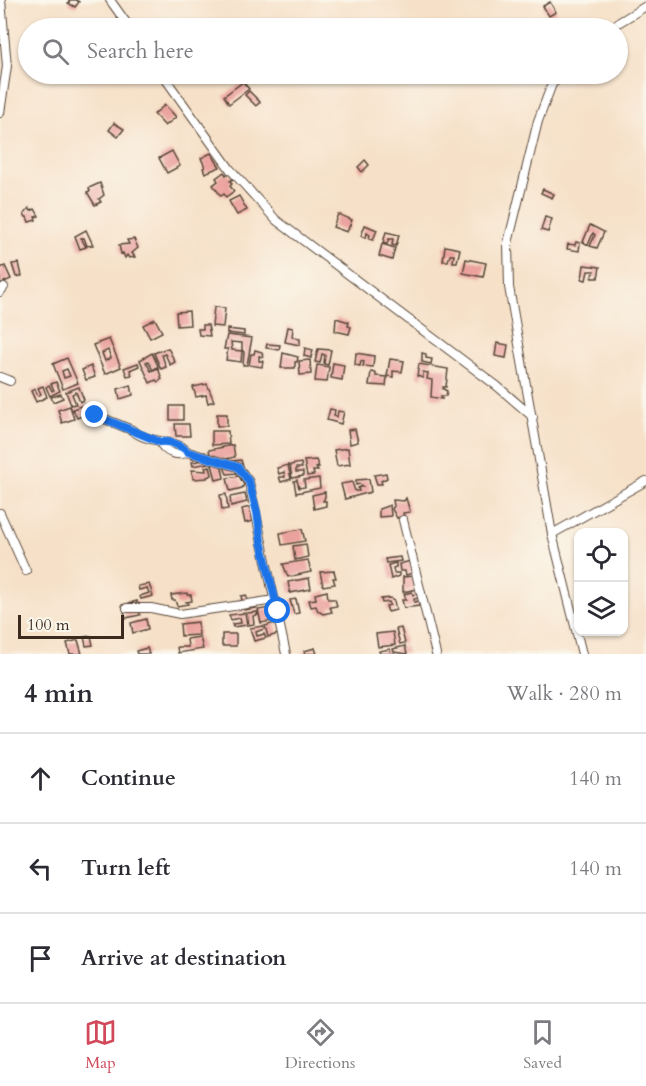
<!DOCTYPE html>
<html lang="en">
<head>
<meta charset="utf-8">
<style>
	:root { --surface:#fff; --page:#f2f2f3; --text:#2b2b33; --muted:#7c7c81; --line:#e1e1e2; --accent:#d1495b }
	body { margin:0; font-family:Cardo,serif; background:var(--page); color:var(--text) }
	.controls { position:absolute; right:18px; bottom:18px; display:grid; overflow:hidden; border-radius:12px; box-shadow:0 2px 4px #0004 }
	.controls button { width:54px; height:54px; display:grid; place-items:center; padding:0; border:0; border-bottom:2px solid var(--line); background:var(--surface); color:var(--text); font:30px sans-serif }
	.scale { position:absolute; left:18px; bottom:15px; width:106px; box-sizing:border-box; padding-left:6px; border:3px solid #3b2a1e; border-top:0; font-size:16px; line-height:21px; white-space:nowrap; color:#3b2a1e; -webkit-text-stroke:4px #fbf7ec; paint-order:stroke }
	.stop { position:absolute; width:18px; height:18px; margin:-14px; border:4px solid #1a73e8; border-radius:50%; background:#fff }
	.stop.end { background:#1a73e8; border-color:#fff; box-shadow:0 2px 6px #0008 }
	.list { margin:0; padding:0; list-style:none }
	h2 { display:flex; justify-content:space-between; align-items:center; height:78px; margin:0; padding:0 24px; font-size:26px }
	h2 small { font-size:20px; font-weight:400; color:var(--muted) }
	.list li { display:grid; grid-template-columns:39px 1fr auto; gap:18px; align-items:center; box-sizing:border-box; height:90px; padding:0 24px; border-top:2px solid var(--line) }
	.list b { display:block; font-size:22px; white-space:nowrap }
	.list em { font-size:20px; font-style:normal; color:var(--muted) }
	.icon { flex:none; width:33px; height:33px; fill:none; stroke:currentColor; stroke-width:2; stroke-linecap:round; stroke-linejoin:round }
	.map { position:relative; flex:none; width:646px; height:654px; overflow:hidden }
	.search { position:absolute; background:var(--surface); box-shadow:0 2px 4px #0004; left:18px; right:18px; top:18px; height:66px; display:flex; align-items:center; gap:15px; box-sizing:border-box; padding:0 21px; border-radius:33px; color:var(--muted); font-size:22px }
	.sheet { height:348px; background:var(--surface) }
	nav { display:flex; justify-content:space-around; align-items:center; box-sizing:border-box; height:84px; border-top:2px solid var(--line); background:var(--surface); font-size:16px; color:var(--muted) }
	nav a { display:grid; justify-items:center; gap:3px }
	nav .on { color:var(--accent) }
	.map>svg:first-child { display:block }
</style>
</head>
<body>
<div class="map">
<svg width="646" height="654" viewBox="0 0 646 654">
	<rect width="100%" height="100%" fill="#fbf7ec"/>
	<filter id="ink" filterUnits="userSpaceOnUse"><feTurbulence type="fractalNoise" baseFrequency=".0167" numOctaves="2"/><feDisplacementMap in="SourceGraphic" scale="12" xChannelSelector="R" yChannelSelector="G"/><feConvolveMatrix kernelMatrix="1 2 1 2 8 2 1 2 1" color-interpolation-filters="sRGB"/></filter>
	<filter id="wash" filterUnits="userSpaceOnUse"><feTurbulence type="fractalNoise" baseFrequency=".008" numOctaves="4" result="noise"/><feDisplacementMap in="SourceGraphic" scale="24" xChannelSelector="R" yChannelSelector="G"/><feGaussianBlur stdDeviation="1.35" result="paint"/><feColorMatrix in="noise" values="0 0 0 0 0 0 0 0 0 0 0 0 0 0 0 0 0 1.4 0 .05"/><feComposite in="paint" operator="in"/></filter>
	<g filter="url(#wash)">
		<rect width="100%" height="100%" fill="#f6e0c7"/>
		<g id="blocks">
			<g fill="#eba19d" fill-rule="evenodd">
				<polygon points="70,0 76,0 79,2 75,7 68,3"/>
				<polygon points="550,2 556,12 549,16 543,6"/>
				<polygon points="243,82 249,89 229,104 224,96"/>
				<polygon points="249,91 260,102 256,106 245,95"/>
				<polygon points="165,105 176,117 165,126 154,114"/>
				<polygon points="114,123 124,129 118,137 109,130"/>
				<polygon points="172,151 180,166 167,173 159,158"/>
				<polygon points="211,153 220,167 205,173 203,168 205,167 201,158"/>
				<polygon points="365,160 369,165 362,172 358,167"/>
				<polygon points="224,172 226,175 228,173 233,179 230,181 232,184 230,186 234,191 226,197 224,194 221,196 213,185 218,181 216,178"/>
				<polygon points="100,183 104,195 99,199 101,202 95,205 87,192 90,191 89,188"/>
				<polygon points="543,189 554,194 552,198 541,193"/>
				<polygon points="239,196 247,210 237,215 229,201"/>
				<polygon points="29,208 31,211 35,209 39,216 35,217 36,220 29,222 27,217 26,217 24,214"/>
				<polygon points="338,214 352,220 347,232 333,227"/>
				<polygon points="545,217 552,219 548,232 541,230"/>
				<polygon points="365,225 377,230 373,240 369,239 370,235 367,233 366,238 361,236"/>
				<polygon points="590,225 604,232 597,248 590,246 595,235 593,233 588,245 583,242"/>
				<polygon points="86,230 93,245 87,246 84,238 81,238 86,247 80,249 75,236"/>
				<polygon points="386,232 399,235 396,246 392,245 393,239 389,239 387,244 383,243"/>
				<polygon points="134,239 138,248 132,253 135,257 129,258 127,255 125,258 123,253 121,254 119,245 129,244 127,240"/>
				<polygon points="576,242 580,243 579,251 567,249 568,244 575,245"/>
				<polygon points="382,244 395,248 392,260 379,256"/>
				<polygon points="445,246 460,249 457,262 453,262 454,255 450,255 448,261 443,261"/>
				<polygon points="466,259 486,263 483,277 463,273"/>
				<polygon points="19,263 22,276 16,277 12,264"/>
				<polygon points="584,265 600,267 598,278 592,278 594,271 588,271 586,280 582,279"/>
				<polygon points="5,266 11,279 0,284 0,268"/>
				<polygon points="214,307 225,308 223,327 212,326"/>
				<polygon points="189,311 190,325 177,326 176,312"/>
				<polygon points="336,318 349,322 348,326 351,327 349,334 335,331"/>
				<polygon points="155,319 162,332 150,338 143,325"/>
				<polygon points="203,325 208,325 210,336 199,335 198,329 203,329"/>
				<polygon points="288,327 293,328 292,337 300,339 300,345 285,342"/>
				<polygon points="227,329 244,331 244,335 227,333"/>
				<polygon points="227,335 252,338 247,365 243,365 244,352 242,350 242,343 231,342 232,350 242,351 241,362 226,360 228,349 224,349"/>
				<path d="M 109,339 L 121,367 L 105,374 L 93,345 ZM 108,350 L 111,358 L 105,361 L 102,353 Z"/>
				<polygon points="497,343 508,345 506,358 495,356"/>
				<polygon points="267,344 280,345 279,350 266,348"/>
				<polygon points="168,348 175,362 170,365 165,354 162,355 166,367 161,369 154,353"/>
				<polygon points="305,348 313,350 311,358 304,356"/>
				<polygon points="318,349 331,350 328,365 324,364 325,355 322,354 320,363 315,362"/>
				<polygon points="255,350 262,352 263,357 259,356 259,361 263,361 262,367 249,365 251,354 254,354"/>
				<polygon points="152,353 158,366 153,370 148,361 146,362 151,371 158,368 162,379 158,382 156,380 150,383 140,360"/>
				<polygon points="283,353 298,357 297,362 295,362 295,368 281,368"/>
				<polygon points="356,353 374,356 373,367 363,366 364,362 361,361 360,366 355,365"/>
				<polygon points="422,353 426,354 426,358 432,359 431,364 422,362"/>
				<path d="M 67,358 L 78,383 L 63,389 L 53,364 ZM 67,369 L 70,376 L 64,378 L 62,371 Z"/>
				<polygon points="390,359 404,361 402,372 393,371 393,377 387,376"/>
				<polygon points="310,360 311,374 300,375 299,361"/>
				<polygon points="138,363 139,366 130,370 132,375 127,376 124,368"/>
				<polygon points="333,363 344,365 342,380 331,378"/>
				<polygon points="419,364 448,369 446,387 443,387 443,389 447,391 446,396 441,396 442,399 431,397 432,380 427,379 428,373 423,372 423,378 417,376"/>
				<polygon points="317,365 329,367 327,382 315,381"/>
				<polygon points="91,366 95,377 86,380 82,370"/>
				<polygon points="371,372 376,373 376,376 387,377 386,386 369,385"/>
				<polygon points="56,382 60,391 50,396 46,387 49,385 52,391 54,390 51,384"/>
				<polygon points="207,384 214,401 208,403 206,395 196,397 193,387"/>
				<polygon points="131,385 133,395 120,399 118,389"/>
				<polygon points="43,386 47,397 36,402 31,391 35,389 38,396 41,394 38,388"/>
				<polygon points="79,387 84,400 80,402 76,392 72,394 76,404 71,405 66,392"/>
				<polygon points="61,394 63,398 53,402 51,397"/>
				<polygon points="86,404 89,413 77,418 73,409"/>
				<polygon points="70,406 74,419 62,423 58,410"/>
				<rect x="170" y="406" width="13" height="14"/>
				<polygon points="330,409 335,410 334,416 337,417 338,411 344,412 341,424 327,420"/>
				<rect x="217" y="414" width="10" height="12"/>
				<polygon points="175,424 189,424 190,436 176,436"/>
				<polygon points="355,429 358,442 350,444 348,430"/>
				<polygon points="212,431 228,431 229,444 212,445"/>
				<polygon points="233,445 235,457 212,462 209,450"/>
				<polygon points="348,448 350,464 337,466 334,450"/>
				<polygon points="205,452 209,463 193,466 192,462 204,460 204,457 192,459 191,455"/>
				<polygon points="241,460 243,466 240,466 238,473 227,474 222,462"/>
				<polygon points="316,460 319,467 316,468 318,471 313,471 314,475 307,476 304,461"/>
				<polygon points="221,462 224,478 216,480 212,464"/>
				<polygon points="301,463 302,468 296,468 296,472 303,472 303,476 292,478 290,465"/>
				<polygon points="288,465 291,479 281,482 279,477 285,477 284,472 279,474 277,468"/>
				<polygon points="210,466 212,475 207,477 207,478 193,479 192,470 206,471 205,467"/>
				<polygon points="386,473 387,478 381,481 382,484 377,484 374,475"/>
				<polygon points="239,476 244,485 242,488 230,491 227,478"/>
				<polygon points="319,478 320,488 296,493 294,481 297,480 299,488 305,487 304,480"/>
				<polygon points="369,479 371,492 345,499 341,484 352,482 355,491 359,491 358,488 363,486 360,484 356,485 356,480"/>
				<polygon points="325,492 325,497 323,501 326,501 326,506 314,509 312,495"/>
				<polygon points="226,494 228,509 222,510 220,495"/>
				<polygon points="245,494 247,502 231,506 230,497"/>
				<polygon points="406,498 410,512 403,513 404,516 397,518 392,509 394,506 393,500 404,501"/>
				<polygon points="390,505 391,516 379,517 379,509"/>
				<polygon points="250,507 253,521 245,523 242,509"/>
				<polygon points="302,529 305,541 282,545 280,533"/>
				<polygon points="306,544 308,557 295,560 293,546"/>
				<polygon points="400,557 401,561 386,563 385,559"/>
				<polygon points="308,560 311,572 288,577 283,564"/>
				<polygon points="411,561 413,573 406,575 405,571 400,571 399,564"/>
				<polygon points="396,563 396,567 393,568 394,573 399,573 399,576 391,579 388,565"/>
				<polygon points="334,571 336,578 333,578 335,584 323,586 320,572"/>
				<polygon points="414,576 417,589 403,592 403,577"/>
				<polygon points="309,578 311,589 290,593 288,582"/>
				<polygon points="149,584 153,596 141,599 140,596 149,593 147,588 139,590 138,586"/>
				<polygon points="327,591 328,599 335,599 337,606 330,607 332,612 323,614 318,611 316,606 311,607 309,600 316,599 315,594"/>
				<polygon points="412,592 413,595 418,594 419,598 414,599 414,602 419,601 419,606 404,608 402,600 406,600 404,594"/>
				<polygon points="187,593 187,595 191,595 192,601 186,602 188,604 177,606 175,600 172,600 171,595"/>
				<polygon points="246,595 249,604 256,603 257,608 244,610 241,596"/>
				<polygon points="391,598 392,600 394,601 396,610 388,612 386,606 390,605 389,602 382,603 381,599"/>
				<polygon points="296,599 299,613 294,614 290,600"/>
				<polygon points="137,601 140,615 126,618 122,605"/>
				<polygon points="270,608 273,621 261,623 258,610"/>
				<polygon points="257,612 258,615 253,616 254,624 249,625 247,613"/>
				<polygon points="245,613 247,625 233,627 232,624 241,623 240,618 231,620 229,615"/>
				<polygon points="146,619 148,629 133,633 131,623"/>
				<polygon points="198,622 199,635 181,636 180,624"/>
				<polygon points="275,623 278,634 268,637 265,626"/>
				<polygon points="263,626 264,629 256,632 257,636 264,634 266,638 254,641 250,628"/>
				<polygon points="401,628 405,643 400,644 396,629"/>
				<polygon points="393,632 395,645 378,647 376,634"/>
				<rect x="222" y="634" width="14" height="12"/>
				<polygon points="91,636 93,645 86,646 84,637"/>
				<polygon points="200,637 203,649 178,653 177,647 188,647 187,639"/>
				<polygon points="78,640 82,654 70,654 67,643"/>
				<polygon points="405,646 407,654 394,652 393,649"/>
				<polygon points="147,648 149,654 137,654 136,651"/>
				<polygon points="315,648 317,654 305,654 304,651"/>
				<polygon points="390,649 391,654 380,654 379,651"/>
			</g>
		</g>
	</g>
	<g filter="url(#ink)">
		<use href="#blocks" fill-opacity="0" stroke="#574537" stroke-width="1.5"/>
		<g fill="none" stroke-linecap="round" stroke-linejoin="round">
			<defs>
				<g id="street">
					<polyline points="110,0 130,28"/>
					<polyline points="613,28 618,23 646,6"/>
					<polyline points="162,74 230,169 276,220 497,386 533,417"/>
					<polyline points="564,74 552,84 538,121 508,243 509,287 552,534 582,654"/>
					<polyline points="0,113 7,66 1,0"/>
					<polyline points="0,292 4,287"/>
					<polyline points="0,377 10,381"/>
					<path d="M 95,415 L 132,430 C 149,445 175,438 188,452 L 238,467 L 249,482 L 286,654"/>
					<path d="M 160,442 C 165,453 177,457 188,452"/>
					<polyline points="0,513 26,571"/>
					<polyline points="403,520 436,654"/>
					<polyline points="552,534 646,481"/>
					<polyline points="127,608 151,608 180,614 275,600"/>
				</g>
			</defs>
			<use href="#street" stroke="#574537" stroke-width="10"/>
			<use href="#street" stroke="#fff" stroke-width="8"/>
		</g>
	</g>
	<g fill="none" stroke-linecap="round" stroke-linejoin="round" filter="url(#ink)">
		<path stroke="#1a73e8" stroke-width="8" d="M 95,415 L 160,442 C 169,441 181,445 188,452 L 238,467 L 249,482 L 257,512 L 261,541 L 278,611"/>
	</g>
</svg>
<div class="controls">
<button><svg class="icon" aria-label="locate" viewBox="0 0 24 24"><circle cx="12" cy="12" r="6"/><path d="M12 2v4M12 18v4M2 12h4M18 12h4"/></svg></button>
<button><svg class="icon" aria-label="layers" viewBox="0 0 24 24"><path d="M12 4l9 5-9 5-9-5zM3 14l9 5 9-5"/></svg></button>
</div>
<div class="scale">100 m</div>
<div class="stop" style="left:278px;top:611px"></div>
<div class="stop end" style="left:95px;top:415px"></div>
<div class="search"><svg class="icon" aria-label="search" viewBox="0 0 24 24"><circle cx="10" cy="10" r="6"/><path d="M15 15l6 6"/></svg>Search here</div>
</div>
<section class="sheet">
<h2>4 min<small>Walk · 280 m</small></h2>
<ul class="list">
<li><svg class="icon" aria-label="ahead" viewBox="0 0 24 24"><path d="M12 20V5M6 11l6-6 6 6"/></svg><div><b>Continue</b></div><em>140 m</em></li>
<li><svg class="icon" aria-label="left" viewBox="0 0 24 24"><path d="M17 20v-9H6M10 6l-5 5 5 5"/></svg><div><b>Turn left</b></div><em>140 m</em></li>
<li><svg class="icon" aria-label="arrive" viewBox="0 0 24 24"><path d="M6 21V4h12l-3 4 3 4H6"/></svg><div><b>Arrive at destination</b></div></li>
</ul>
</section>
<nav>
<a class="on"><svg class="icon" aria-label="map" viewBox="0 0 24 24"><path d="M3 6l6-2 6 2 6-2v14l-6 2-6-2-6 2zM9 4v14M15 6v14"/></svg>Map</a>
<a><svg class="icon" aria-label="directions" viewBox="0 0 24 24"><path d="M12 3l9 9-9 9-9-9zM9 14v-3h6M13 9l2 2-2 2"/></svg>Directions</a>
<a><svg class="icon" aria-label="saved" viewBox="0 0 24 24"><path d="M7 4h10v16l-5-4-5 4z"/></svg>Saved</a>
</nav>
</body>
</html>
